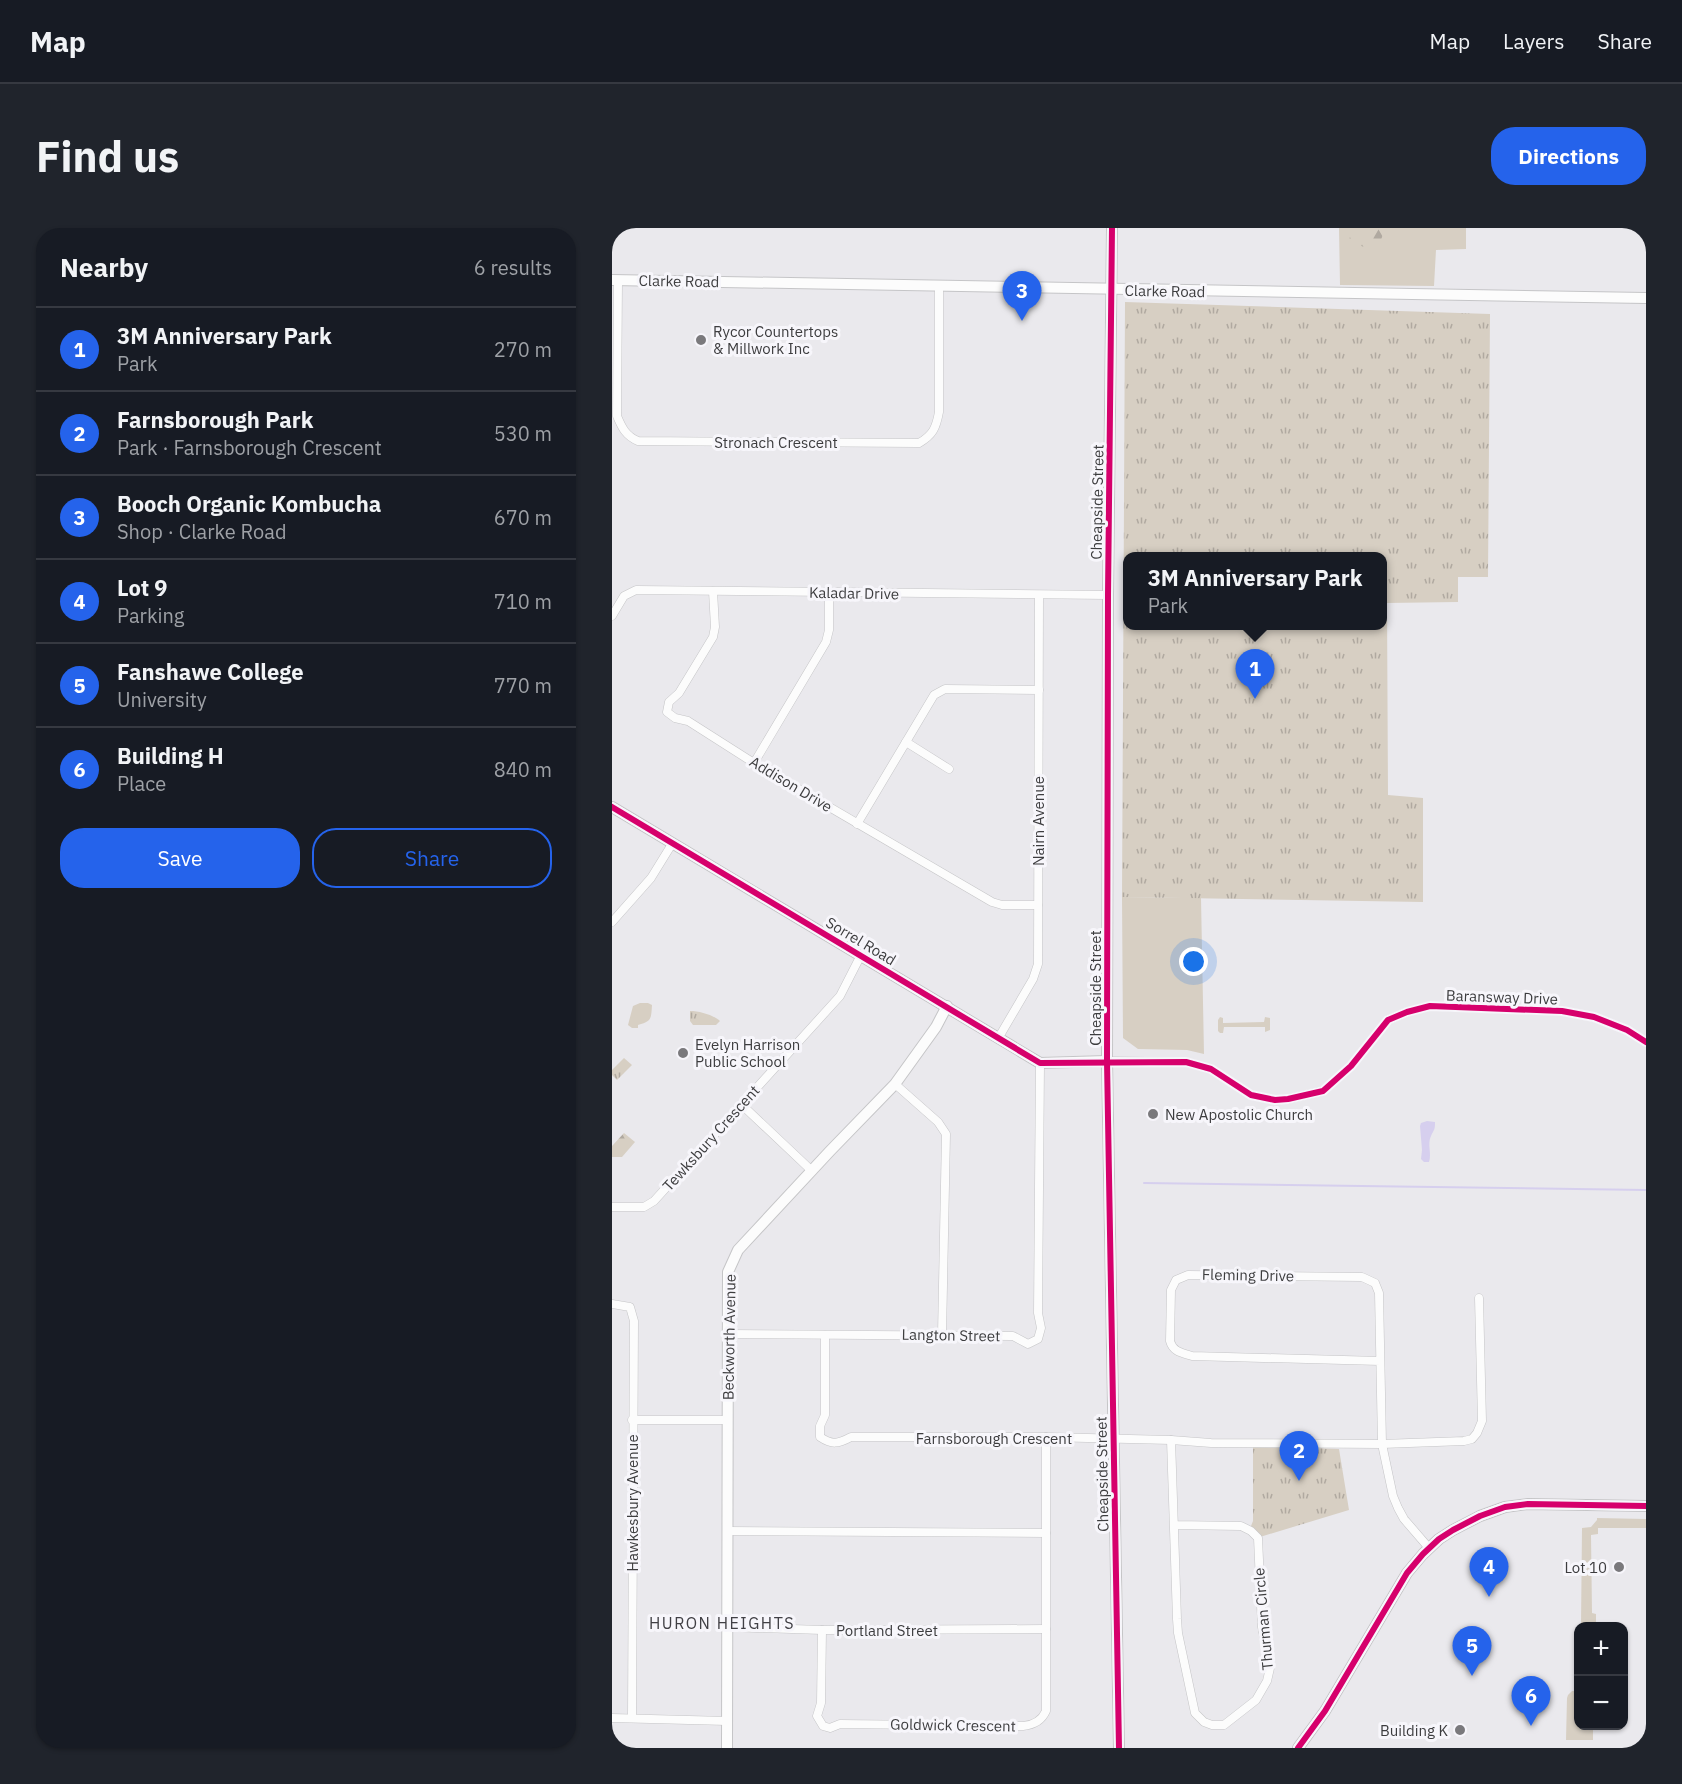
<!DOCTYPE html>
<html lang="en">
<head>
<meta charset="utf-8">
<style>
	:root { --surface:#171b24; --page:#20242c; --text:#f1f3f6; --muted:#9ea1a6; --line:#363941; --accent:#2563eb }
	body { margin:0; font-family:"IBM Plex Sans",sans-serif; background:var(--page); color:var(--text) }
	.controls { position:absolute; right:18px; bottom:18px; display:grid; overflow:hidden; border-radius:12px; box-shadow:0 2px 4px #0004 }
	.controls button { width:54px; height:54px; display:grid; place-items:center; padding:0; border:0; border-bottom:2px solid var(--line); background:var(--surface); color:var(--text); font:30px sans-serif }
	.you { position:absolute; left:582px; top:734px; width:21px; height:21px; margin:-15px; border:4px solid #fff; border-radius:50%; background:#1a73e8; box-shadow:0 0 0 9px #1a73e833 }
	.badge { display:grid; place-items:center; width:39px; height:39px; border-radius:50%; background:var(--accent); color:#fff; font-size:20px; font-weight:700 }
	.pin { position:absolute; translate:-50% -50px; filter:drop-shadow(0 2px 3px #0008) }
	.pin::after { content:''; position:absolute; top:32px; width:21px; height:18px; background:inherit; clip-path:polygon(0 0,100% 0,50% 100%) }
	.popup { position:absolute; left:511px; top:324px; width:264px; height:78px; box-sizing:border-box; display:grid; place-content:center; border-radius:12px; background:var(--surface); filter:drop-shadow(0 2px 4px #0005); font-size:20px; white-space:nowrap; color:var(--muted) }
	.popup b { font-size:22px; color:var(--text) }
	.popup::after { content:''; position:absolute; left:50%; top:100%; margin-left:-12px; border:12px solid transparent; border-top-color:var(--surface) }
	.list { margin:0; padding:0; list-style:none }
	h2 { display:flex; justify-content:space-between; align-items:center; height:78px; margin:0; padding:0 24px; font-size:26px }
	h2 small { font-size:20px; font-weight:400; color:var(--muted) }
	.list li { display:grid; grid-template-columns:39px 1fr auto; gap:18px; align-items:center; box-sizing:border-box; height:84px; padding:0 24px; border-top:2px solid var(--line) }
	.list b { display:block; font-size:22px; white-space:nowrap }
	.list p { margin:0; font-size:20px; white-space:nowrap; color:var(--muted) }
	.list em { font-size:20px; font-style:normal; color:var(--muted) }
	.actions { display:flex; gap:12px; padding:18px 24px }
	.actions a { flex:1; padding:14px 0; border:2px solid var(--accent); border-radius:24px; text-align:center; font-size:21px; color:var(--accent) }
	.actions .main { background:var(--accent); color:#fff }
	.map { position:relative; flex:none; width:1034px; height:1520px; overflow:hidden; border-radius:24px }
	header { display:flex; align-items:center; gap:36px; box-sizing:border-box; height:84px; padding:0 30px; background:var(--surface); border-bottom:2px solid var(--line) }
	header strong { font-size:28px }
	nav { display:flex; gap:33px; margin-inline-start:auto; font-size:21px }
	.intro { display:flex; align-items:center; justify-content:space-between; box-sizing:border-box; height:144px; padding:0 36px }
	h1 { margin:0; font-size:42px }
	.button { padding:15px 27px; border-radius:24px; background:var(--accent); color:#fff; font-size:21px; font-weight:700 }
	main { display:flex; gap:36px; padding:0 36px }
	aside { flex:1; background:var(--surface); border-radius:24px; box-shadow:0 2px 4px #0004 }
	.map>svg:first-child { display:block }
</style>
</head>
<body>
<header>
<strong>Map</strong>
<nav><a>Map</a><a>Layers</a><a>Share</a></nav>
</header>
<div class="intro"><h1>Find us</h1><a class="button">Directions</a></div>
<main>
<aside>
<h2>Nearby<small>6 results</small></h2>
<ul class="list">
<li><span class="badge">1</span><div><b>3M Anniversary Park</b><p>Park</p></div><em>270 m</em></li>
<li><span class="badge">2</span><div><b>Farnsborough Park</b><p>Park · Farnsborough Crescent</p></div><em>530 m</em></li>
<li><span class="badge">3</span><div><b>Booch Organic Kombucha</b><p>Shop · Clarke Road</p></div><em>670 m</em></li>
<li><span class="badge">4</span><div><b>Lot 9</b><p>Parking</p></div><em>710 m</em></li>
<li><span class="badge">5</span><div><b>Fanshawe College</b><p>University</p></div><em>770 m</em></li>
<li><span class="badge">6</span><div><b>Building H</b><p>Place</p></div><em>840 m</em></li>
</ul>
<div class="actions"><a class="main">Save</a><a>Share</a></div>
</aside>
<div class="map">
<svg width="1034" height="1520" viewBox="0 0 1034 1520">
	<defs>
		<pattern id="forest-firs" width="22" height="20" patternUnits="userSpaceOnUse" patternTransform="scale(1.5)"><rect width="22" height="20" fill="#d7cfc3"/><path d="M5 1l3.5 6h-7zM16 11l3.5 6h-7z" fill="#b0a9a0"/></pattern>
		<pattern id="park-tufts" width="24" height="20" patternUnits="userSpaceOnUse" patternTransform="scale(1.5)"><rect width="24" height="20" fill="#d7cfc3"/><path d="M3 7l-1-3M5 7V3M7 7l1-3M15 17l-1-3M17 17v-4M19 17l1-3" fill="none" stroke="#b0a9a0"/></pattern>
	</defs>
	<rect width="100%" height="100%" fill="#eae9ed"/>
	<g fill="#d7cfc3">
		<polygon points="727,0 854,0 854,21 824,22 822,58 728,57"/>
		<polygon points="510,669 589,670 592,826 575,822 526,821 511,810"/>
		<path d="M 28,775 L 36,775 L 40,777 C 39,791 40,793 26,797 L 26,800 L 20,800 L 16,797 L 21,778 Z"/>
		<polygon points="608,789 611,790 611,795 652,794 653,789 658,790 658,802 653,804 653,799 612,799 611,805 608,805 606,803 606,792"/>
		<polygon points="985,1290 1034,1291 1034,1300 986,1300 986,1306 979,1307 980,1385 984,1386 984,1395 982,1398 969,1397 970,1300 979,1299 985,1292"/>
		<polygon points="960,1463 966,1463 966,1498 981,1498 981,1512 954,1512 955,1470 956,1467"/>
	</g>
	<g fill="url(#forest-firs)">
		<polygon points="740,0 776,0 772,3 767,18 757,21 737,13"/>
		<polygon points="12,905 23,914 10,929 0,929 0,918"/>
	</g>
	<g fill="url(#park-tufts)" fill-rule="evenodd">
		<path d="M 513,74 L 878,86 L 876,349 L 846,349 L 846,374 L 775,375 L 776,567 L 811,570 L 811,674 L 510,669 ZM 771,328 L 771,398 L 516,398 L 516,328 Z"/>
		<path d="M 78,783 C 88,783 101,787 108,793 L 104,797 L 81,797 L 78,793 Z"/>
		<polygon points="12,830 20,837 5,852 0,847 0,842"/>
		<polygon points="641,1218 727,1221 737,1282 648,1309 639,1298 641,1293"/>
	</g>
	<path fill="#d6cfee" d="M 815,893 L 823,894 C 823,903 822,901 819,908 C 815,916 820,926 817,934 L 812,934 L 809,931 L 810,922 L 808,898 L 809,895 Z"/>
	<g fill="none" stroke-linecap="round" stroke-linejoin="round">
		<polyline stroke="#d6cfee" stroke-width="2" points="532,955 1034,962"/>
		<defs>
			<g id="street">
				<path d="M 6,52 L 5,188 C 10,200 14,208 26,213 L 307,215 C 321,207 324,200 327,184 L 327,59"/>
				<polyline points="101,363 103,399 101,409 67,465 57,474 55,484 63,490 76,493 142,535 380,674 390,677 426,677"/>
				<polyline points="0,388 12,368 24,362 496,367"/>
				<polyline points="294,514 337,541"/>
				<polyline points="142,535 214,414 217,402 217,365"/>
				<polyline points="245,596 322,467 333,461 427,462"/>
				<polyline points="0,694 39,650 60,616"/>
				<polyline points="387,809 421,751 426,736 427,367"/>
				<polyline points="495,833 574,834 599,841 639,867 663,872 676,871 711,863 739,838 776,792 795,784 818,778 950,783 982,789 1015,802 1034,814"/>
				<polyline points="283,856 326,894 334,906 330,1107"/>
				<polyline points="130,877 200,943"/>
				<polyline points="0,979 32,979 42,973 228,768 249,727"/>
				<polyline points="0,1076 18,1079 22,1093 20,1490"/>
				<polyline points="116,1106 401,1108 416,1116 426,1111 429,1100 426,1085 428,835"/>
				<path d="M 213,1107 L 213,1187 L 208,1198 L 208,1209 C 220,1217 226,1216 239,1209 L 434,1209 L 559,1212 L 599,1215 L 770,1216 L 852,1213 L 860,1211 L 865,1205 L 870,1193 L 867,1070"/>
				<path d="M 768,1133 L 580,1128 C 570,1125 561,1124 558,1113 L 559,1062 L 564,1052 L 576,1047 L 750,1049 L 763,1055 L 767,1065 L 770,1216 L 781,1268 L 786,1280 L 792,1291 L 817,1320"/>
				<polyline points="20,1192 116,1192"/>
				<polyline points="559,1212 565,1391 566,1405 583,1485 592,1494 600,1497 612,1497 644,1472 655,1453 658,1440 650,1399 646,1310 639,1303 629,1298 562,1297"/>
				<polyline points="115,1303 434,1305"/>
				<polyline points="115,1399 210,1402 434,1401"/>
				<path d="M 210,1402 L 209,1475 L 205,1488 L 211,1498 L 218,1500 L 228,1496 L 411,1498 C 422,1497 430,1492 434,1483 L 434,1209"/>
				<polyline points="0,1490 115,1493"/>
			</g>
			<g id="secondary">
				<polyline points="500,0 496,367 495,833 507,1520"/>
				<polyline points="0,52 1034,70"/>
				<polyline points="0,579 428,835 495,833"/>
				<polyline points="115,1520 116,1044 126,1022 218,923 283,856 324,799 335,778"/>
				<polyline points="686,1520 713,1483 795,1345 811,1326 827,1311 841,1302 868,1288 893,1279 916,1276 1034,1278"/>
			</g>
		</defs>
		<use href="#street" stroke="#c5c5c7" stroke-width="9"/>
		<use href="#secondary" stroke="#c5c5c7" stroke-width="12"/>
		<use href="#street" stroke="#fcfcfc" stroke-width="8"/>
		<use href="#secondary" stroke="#fcfcfc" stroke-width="10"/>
		<defs>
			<g id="cycleway">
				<polyline points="500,0 496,367 495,833 507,1520"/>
				<polyline points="0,579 428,835 574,834 599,841 639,867 663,872 676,871 711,863 739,838 776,792 795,784 818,778 950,783 982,789 1015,802 1034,814"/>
				<polyline points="686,1520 713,1483 795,1345 811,1326 827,1311 841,1302 868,1288 893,1279 916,1276 1034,1278"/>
			</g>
		</defs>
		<use href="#cycleway" stroke="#f7f6fb" stroke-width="10"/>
		<use href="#cycleway" stroke="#d6006c" stroke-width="6"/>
	</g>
	<g fill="#7a797c" stroke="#f7f6fb" stroke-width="2">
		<circle cx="89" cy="112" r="6"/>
		<circle cx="71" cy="825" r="6"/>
		<circle cx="541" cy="886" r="6"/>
		<circle cx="1007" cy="1339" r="6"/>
		<circle cx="848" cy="1502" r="6"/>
	</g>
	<g text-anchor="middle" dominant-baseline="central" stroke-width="6" stroke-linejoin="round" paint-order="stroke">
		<g font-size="15" fill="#3d3d3f" stroke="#f7f6fb">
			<text transform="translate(67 53) rotate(1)">Clarke Road</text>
			<text transform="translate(553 63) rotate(1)">Clarke Road</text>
			<text x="164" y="214">Stronach Crescent</text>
			<text transform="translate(485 274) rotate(-89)">Cheapside Street</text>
			<text transform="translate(242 365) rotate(1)">Kaladar Drive</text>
			<text transform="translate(179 556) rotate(31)">Addison Drive</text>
			<text transform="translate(426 593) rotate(-90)">Nairn Avenue</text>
			<text transform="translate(249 713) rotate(31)">Sorrel Road</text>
			<text transform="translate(483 760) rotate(-90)">Cheapside Street</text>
			<text transform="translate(890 769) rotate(2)">Baransway Drive</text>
			<text transform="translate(99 910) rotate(-48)">Tewksbury Crescent</text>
			<text transform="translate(636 1047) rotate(1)">Fleming Drive</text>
			<text transform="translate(339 1107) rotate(1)">Langton Street</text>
			<text transform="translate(117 1109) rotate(-89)">Beckworth Avenue</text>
			<text x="382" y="1210">Farnsborough Crescent</text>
			<text transform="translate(490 1246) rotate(-91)">Cheapside Street</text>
			<text transform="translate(20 1275) rotate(-90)">Hawkesbury Avenue</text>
			<text transform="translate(651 1391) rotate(-95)">Thurman Circle</text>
			<text x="275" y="1402">Portland Street</text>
			<text transform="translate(341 1497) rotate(1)">Goldwick Crescent</text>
		</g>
		<g font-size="15" fill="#3d3d3f" stroke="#f7f6fb" text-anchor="start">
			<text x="101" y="103">Rycor Countertops<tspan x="101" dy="17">&amp; Millwork Inc</tspan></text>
			<text x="83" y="816">Evelyn Harrison<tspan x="83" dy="17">Public School</tspan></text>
			<text x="553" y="886">New Apostolic Church</text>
			<text x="995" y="1339" text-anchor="end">Lot 10</text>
			<text x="836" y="1502" text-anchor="end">Building K</text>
		</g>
		<g font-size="16" letter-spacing="1.5" fill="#414045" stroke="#f7f6fb">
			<text x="110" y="1395">HURON HEIGHTS</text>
		</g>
	</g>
</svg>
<div class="controls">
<button>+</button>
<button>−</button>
</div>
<div class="you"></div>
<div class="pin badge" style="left:643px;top:471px">1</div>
<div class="popup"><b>3M Anniversary Park</b>Park</div>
<div class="pin badge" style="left:687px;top:1253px">2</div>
<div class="pin badge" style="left:410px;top:93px">3</div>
<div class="pin badge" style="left:877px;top:1369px">4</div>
<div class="pin badge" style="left:860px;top:1448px">5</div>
<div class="pin badge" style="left:919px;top:1498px">6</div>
</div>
</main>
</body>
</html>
